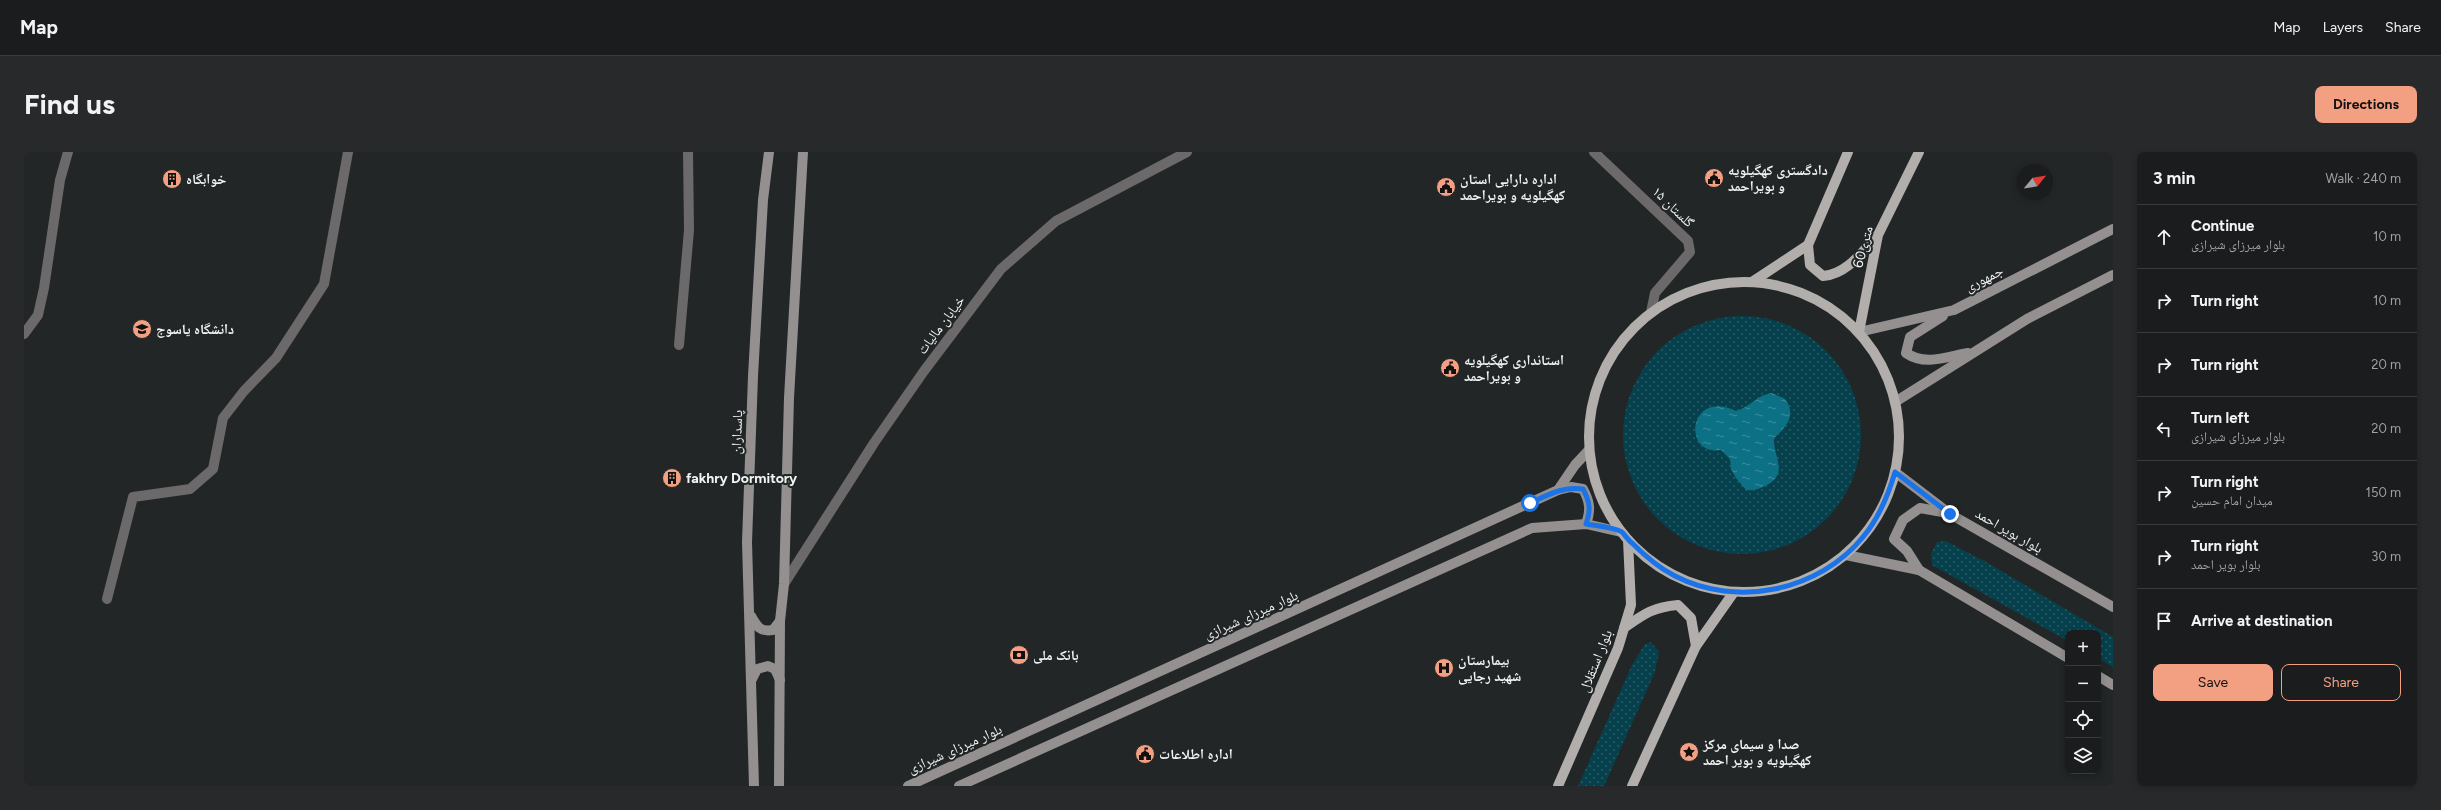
<!DOCTYPE html>
<html lang="en">
<head>
<meta charset="utf-8">
<style>
	:root { --surface:#1a1c1d; --page:#27292a; --text:#f1f3f6; --muted:#9fa1a4; --line:#383a3b; --accent:#f3a082 }
	body { margin:0; font-family:Figtree,"Noto Naskh Arabic",sans-serif; background:var(--page); color:var(--text) }
	.controls { position:absolute; right:12px; bottom:12px; display:grid; overflow:hidden; border-radius:8px; box-shadow:0 2px 6px #0003 }
	.controls button { width:36px; height:36px; display:grid; place-items:center; padding:0; border:0; border-bottom:1px solid var(--line); background:var(--surface); color:var(--text); font:20px sans-serif }
	.compass { position:absolute; left:1993px; top:12px; width:36px; height:36px; border-radius:50%; background:var(--surface); box-shadow:0 2px 6px #0003; rotate:60deg }
	.stop { position:absolute; width:12px; height:12px; margin:-9px; border:3px solid #1a73e8; border-radius:50%; background:#fff }
	.stop.end { background:#1a73e8; border-color:#fff; box-shadow:0 1px 4px #0008 }
	.list { margin:0; padding:0; list-style:none }
	h2 { display:flex; justify-content:space-between; align-items:center; height:52px; margin:0; padding:0 16px; font-size:17px }
	h2 small { font-size:13px; font-weight:400; color:var(--muted) }
	.list li { display:grid; grid-template-columns:26px 1fr auto; gap:12px; align-items:center; box-sizing:border-box; height:64px; padding:0 16px; border-top:1px solid var(--line) }
	.list b { display:block; font-size:15px; white-space:nowrap }
	.list p { margin:0; font-size:13px; white-space:nowrap; color:var(--muted) }
	.list em { font-size:13px; font-style:normal; color:var(--muted) }
	.actions { display:flex; gap:8px; padding:12px 16px }
	.actions a { flex:1; padding:9px 0; border:1px solid var(--accent); border-radius:8px; text-align:center; font-size:14px; color:var(--accent) }
	.actions .main { background:var(--accent); color:#111 }
	.icon { flex:none; width:22px; height:22px; fill:none; stroke:currentColor; stroke-width:2; stroke-linecap:round; stroke-linejoin:round }
	.map { position:relative; flex:none; width:2089px; height:634px; overflow:hidden; border-radius:8px }
	header { display:flex; align-items:center; gap:24px; box-sizing:border-box; height:56px; padding:0 20px; background:var(--surface); border-bottom:1px solid var(--line) }
	header strong { font-size:19px }
	nav { display:flex; gap:22px; margin-inline-start:auto; font-size:14px }
	.intro { display:flex; align-items:center; justify-content:space-between; box-sizing:border-box; height:96px; padding:0 24px }
	h1 { margin:0; font-size:28px }
	.button { padding:10px 18px; border-radius:8px; background:var(--accent); color:#111; font-size:14px; font-weight:700 }
	main { display:flex; gap:24px; padding:0 24px }
	aside { flex:1; background:var(--surface); border-radius:8px; box-shadow:0 2px 6px #0003 }
	.map>svg:first-child { display:block }
</style>
</head>
<body>
<header>
<strong>Map</strong>
<nav><a>Map</a><a>Layers</a><a>Share</a></nav>
</header>
<div class="intro"><h1>Find us</h1><a class="button">Directions</a></div>
<main>
<div class="map">
<svg width="2089" height="634" viewBox="0 0 2089 634">
	<defs>
		<pattern id="grass-dots" width="8" height="8" patternUnits="userSpaceOnUse"><rect width="8" height="8" fill="#05404c"/><path d="M2 2h.1M6 6h.1" fill="none" stroke="#2a5c66" stroke-width="1.8" stroke-linecap="round"/></pattern>
		<pattern id="water-ripples" width="26" height="14" patternUnits="userSpaceOnUse"><rect width="26" height="14" fill="#0d7185"/><path d="M2 4q2-2 4 0t4 0M15 11q2-2 4 0t4 0" fill="none" stroke="#3d8d9d"/></pattern>
	</defs>
	<rect width="100%" height="100%" fill="#222627"/>
	<g fill="url(#grass-dots)">
		<circle cx="1718" cy="283" r="119"/>
		<polygon points="1922,389 1962,410 2089,485 2089,515 2074,506 2074,481 2044,481 2044,489 1908,413 1907,402 1913,390"/>
		<polygon points="1627,490 1635,500 1631,520 1580,634 1554,634 1608,513 1621,492"/>
	</g>
	<path fill="url(#water-ripples)" d="M 1748,241 L 1761,247 C 1773,263 1762,276 1750,286 C 1748,304 1767,321 1741,334 C 1735,337 1730,339 1722,338 L 1712,326 L 1707,317 L 1706,307 L 1697,298 C 1657,304 1665,236 1712,259 C 1726,255 1733,243 1748,241 Z"/>
	<g fill="none" stroke-linecap="round" stroke-linejoin="round">
		<g stroke="#6b6969" stroke-width="10">
			<polyline points="1570,0 1664,89 1666,100 1631,141 1627,160"/>
			<polyline points="0,182 14,163 20,136 36,28 44,0"/>
			<polyline points="655,193 665,78 664,0"/>
			<polyline points="760,432 850,291 900,219 977,117 1032,69 1163,0"/>
			<polyline points="83,447 109,345 166,337 189,317 199,266 220,239 252,206 300,132 324,0"/>
		</g>
		<g stroke="#93908f" stroke-width="10">
			<path d="M 1919,164 L 1886,185 L 1882,201 C 1901,214 1922,205 1944,201"/>
			<polyline points="1835,180 1930,158 2089,77"/>
			<polyline points="1871,250 2003,167 2089,123"/>
			<polyline points="1871,320 1926,362 2089,455"/>
			<path d="M 1534,338 L 1547,335 L 1559,337 C 1566,350 1567,358 1562,372"/>
			<polyline points="1822,403 1895,418 2044,506"/>
			<polyline points="1895,418 1883,399 1870,387 1879,368 1896,356 1924,361"/>
			<path d="M 727,464 C 733,475 736,480 749,478 L 756,469"/>
			<polyline points="2074,524 2089,533"/>
			<polyline points="727,529 733,517 744,514 751,517 756,528"/>
			<polyline points="730,634 723,390 729,224 739,48 745,0"/>
			<polyline points="755,634 756,469 760,432 765,246 779,0"/>
			<polyline points="884,634 1534,338 1551,313 1565,298"/>
			<polyline points="935,634 1508,376 1562,372 1597,380"/>
		</g>
		<g stroke="#b1aeac" stroke-width="10">
			<path d="M 1784,93 L 1786,113 L 1799,124 C 1823,122 1838,100 1853,84"/>
			<circle cx="1720" cy="285" r="155"/>
			<polyline points="1728,130 1784,93 1824,0"/>
			<polyline points="1835,180 1854,83 1895,0"/>
			<path d="M 1600,476 C 1620,462 1629,455 1654,453 L 1667,466 L 1672,494"/>
			<polyline points="1534,634 1594,496 1607,453 1604,388"/>
			<polyline points="1608,634 1672,494 1710,440"/>
		</g>
	</g>
	<g fill="none" stroke-linecap="round" stroke-linejoin="round">
		<path stroke="#1a73e8" stroke-width="5" d="M 1506,351 C 1524,343 1539,334 1559,337 C 1566,350 1567,358 1562,372 C 1572,374 1590,375 1598,380 C 1601,383 1604,388 1608,391 C 1621,404 1635,416 1651,424 C 1713,456 1795,439 1839,385 C 1855,366 1864,344 1871,320 L 1926,362"/>
	</g>
	<defs>
		<symbol id="civic-disc" viewBox="-11 -11 22 22"><circle r="9.5" fill="#f3a082" stroke="#222627"/><path d="M-.6-6.5H3V-4.5H.6V-3L4-1V1h2V6H-6V1h2V-1L-.6-3ZM-1.2 2.5V6h2.4V2.5Z" fill="#111"/></symbol>
		<symbol id="building-disc" viewBox="-11 -11 22 22"><circle r="9.5" fill="#f3a082" stroke="#222627"/><path d="M-4-6H4V6H1V3H-1V6H-4ZM-2.5-4.3h1.7v1.8h-1.7ZM.8-4.3h1.7v1.8H.8ZM-2.5-1h1.7V.8h-1.7ZM.8-1h1.7V.8H.8Z" fill="#111"/></symbol>
		<symbol id="university-disc" viewBox="-11 -11 22 22"><circle r="9.5" fill="#f3a082" stroke="#222627"/><path d="M0-5L7-2L0 1L-7-2ZM-4 1L0 2.5L4 1V4Q0 6-4 4Z" fill="#111"/></symbol>
		<symbol id="bank-disc" viewBox="-11 -11 22 22"><circle r="9.5" fill="#f3a082" stroke="#222627"/><path d="M-6-4H6V4H-6ZM0-2.3a2.3 2.3 0 1 0 0 4.6a2.3 2.3 0 1 0 0-4.6Z" fill="#111"/></symbol>
		<symbol id="hospital-disc" viewBox="-11 -11 22 22"><circle r="9.5" fill="#f3a082" stroke="#222627"/><path d="M-5-5h3v3.5h4V-5h3V5h-3V1.5h-4V5h-3Z" fill="#111"/></symbol>
		<symbol id="sight-disc" viewBox="-11 -11 22 22"><circle r="9.5" fill="#f3a082" stroke="#222627"/><path d="M0-6L1.8-2.2L6-1.7L2.9 1.2L3.7 5.4L0 3.3L-3.7 5.4L-2.9 1.2L-6-1.7L-1.8-2.2Z" fill="#111"/></symbol>
	</defs>
	<g fill-rule="evenodd">
		<use href="#civic-disc" x="1679" y="15" width="22" height="22"/>
		<use href="#building-disc" x="137" y="16" width="22" height="22"/>
		<use href="#civic-disc" x="1411" y="24" width="22" height="22"/>
		<use href="#university-disc" x="107" y="166" width="22" height="22"/>
		<use href="#civic-disc" x="1415" y="205" width="22" height="22"/>
		<use href="#building-disc" x="637" y="315" width="22" height="22"/>
		<use href="#bank-disc" x="984" y="492" width="22" height="22"/>
		<use href="#hospital-disc" x="1409" y="505" width="22" height="22"/>
		<use href="#sight-disc" x="1654" y="589" width="22" height="22"/>
		<use href="#civic-disc" x="1110" y="591" width="22" height="22"/>
	</g>
	<g text-anchor="middle" dominant-baseline="central" stroke-width="4" stroke-linejoin="round" paint-order="stroke">
		<g font-size="14" font-weight="bold" fill="#f1f3f4" stroke="#222627" text-anchor="start">
			<text x="1704" y="18">دادگستری کهگیلویه<tspan x="1704" dy="16">و بویراحمد</tspan></text>
			<text x="162" y="27">خوابگاه</text>
			<text x="1436" y="27">اداره دارایی استان<tspan x="1436" dy="16">کهگیلویه و بویراحمد</tspan></text>
			<text x="132" y="177">دانشگاه یاسوج</text>
			<text x="1440" y="208">استانداری کهگیلویه<tspan x="1440" dy="16">و بویراحمد</tspan></text>
			<text x="662" y="326">fakhry Dormitory</text>
			<text x="1009" y="503">بانک ملی</text>
			<text x="1434" y="508">بیمارستان<tspan x="1434" dy="16">شهید رجایی</tspan></text>
			<text x="1679" y="592">صدا و سیمای مرکز<tspan x="1679" dy="16">کهگیلویه و بویر احمد</tspan></text>
			<text x="1135" y="602">اداره اطلاعات</text>
		</g>
		<g font-size="14" fill="#f1f3f4" stroke="#222627">
			<text transform="translate(1649 55) rotate(44)">گلستان ۱۵</text>
			<text transform="translate(1839 95) rotate(-75)">60متری</text>
			<text transform="translate(1960 127) rotate(-27)">جمهوری</text>
			<text transform="translate(917 173) rotate(-53)">خیابان مالیات</text>
			<text transform="translate(713 280) rotate(-88)">پاسداران</text>
			<text transform="translate(1985 379) rotate(30)">بلوار بویر احمد</text>
			<text transform="translate(1227 463) rotate(-24)">بلوار میرزای شیرازی</text>
			<text transform="translate(1572 509) rotate(-68)">بلوار استقلال</text>
			<text transform="translate(931 597) rotate(-24)">بلوار میرزای شیرازی</text>
		</g>
	</g>
</svg>
<div class="controls">
<button>+</button>
<button>−</button>
<button><svg class="icon" aria-label="locate" viewBox="0 0 24 24"><circle cx="12" cy="12" r="6"/><path d="M12 2v4M12 18v4M2 12h4M18 12h4"/></svg></button>
<button><svg class="icon" aria-label="layers" viewBox="0 0 24 24"><path d="M12 4l9 5-9 5-9-5zM3 14l9 5 9-5"/></svg></button>
</div>
<svg class="compass" viewBox="-18 -18 36 36"><path d="M0-13l5 13h-10z" fill="#e53935"/><path d="M0 13l5-13h-10z" fill="#9fa1a4"/></svg>
<div class="stop" style="left:1506px;top:351px"></div>
<div class="stop end" style="left:1926px;top:362px"></div>
</div>
<aside>
<h2>3 min<small>Walk · 240 m</small></h2>
<ul class="list">
<li><svg class="icon" aria-label="ahead" viewBox="0 0 24 24"><path d="M12 20V5M6 11l6-6 6 6"/></svg><div><b>Continue</b><p>بلوار میرزای شیرازی</p></div><em>10 m</em></li>
<li><svg class="icon" aria-label="right" viewBox="0 0 24 24"><path d="M7 20v-9h11M14 6l5 5-5 5"/></svg><div><b>Turn right</b></div><em>10 m</em></li>
<li><svg class="icon" aria-label="right" viewBox="0 0 24 24"><path d="M7 20v-9h11M14 6l5 5-5 5"/></svg><div><b>Turn right</b></div><em>20 m</em></li>
<li><svg class="icon" aria-label="left" viewBox="0 0 24 24"><path d="M17 20v-9H6M10 6l-5 5 5 5"/></svg><div><b>Turn left</b><p>بلوار میرزای شیرازی</p></div><em>20 m</em></li>
<li><svg class="icon" aria-label="right" viewBox="0 0 24 24"><path d="M7 20v-9h11M14 6l5 5-5 5"/></svg><div><b>Turn right</b><p>میدان امام حسین</p></div><em>150 m</em></li>
<li><svg class="icon" aria-label="right" viewBox="0 0 24 24"><path d="M7 20v-9h11M14 6l5 5-5 5"/></svg><div><b>Turn right</b><p>بلوار بویر احمد</p></div><em>30 m</em></li>
<li><svg class="icon" aria-label="arrive" viewBox="0 0 24 24"><path d="M6 21V4h12l-3 4 3 4H6"/></svg><div><b>Arrive at destination</b></div></li>
</ul>
<div class="actions"><a class="main">Save</a><a>Share</a></div>
</aside>
</main>
</body>
</html>
